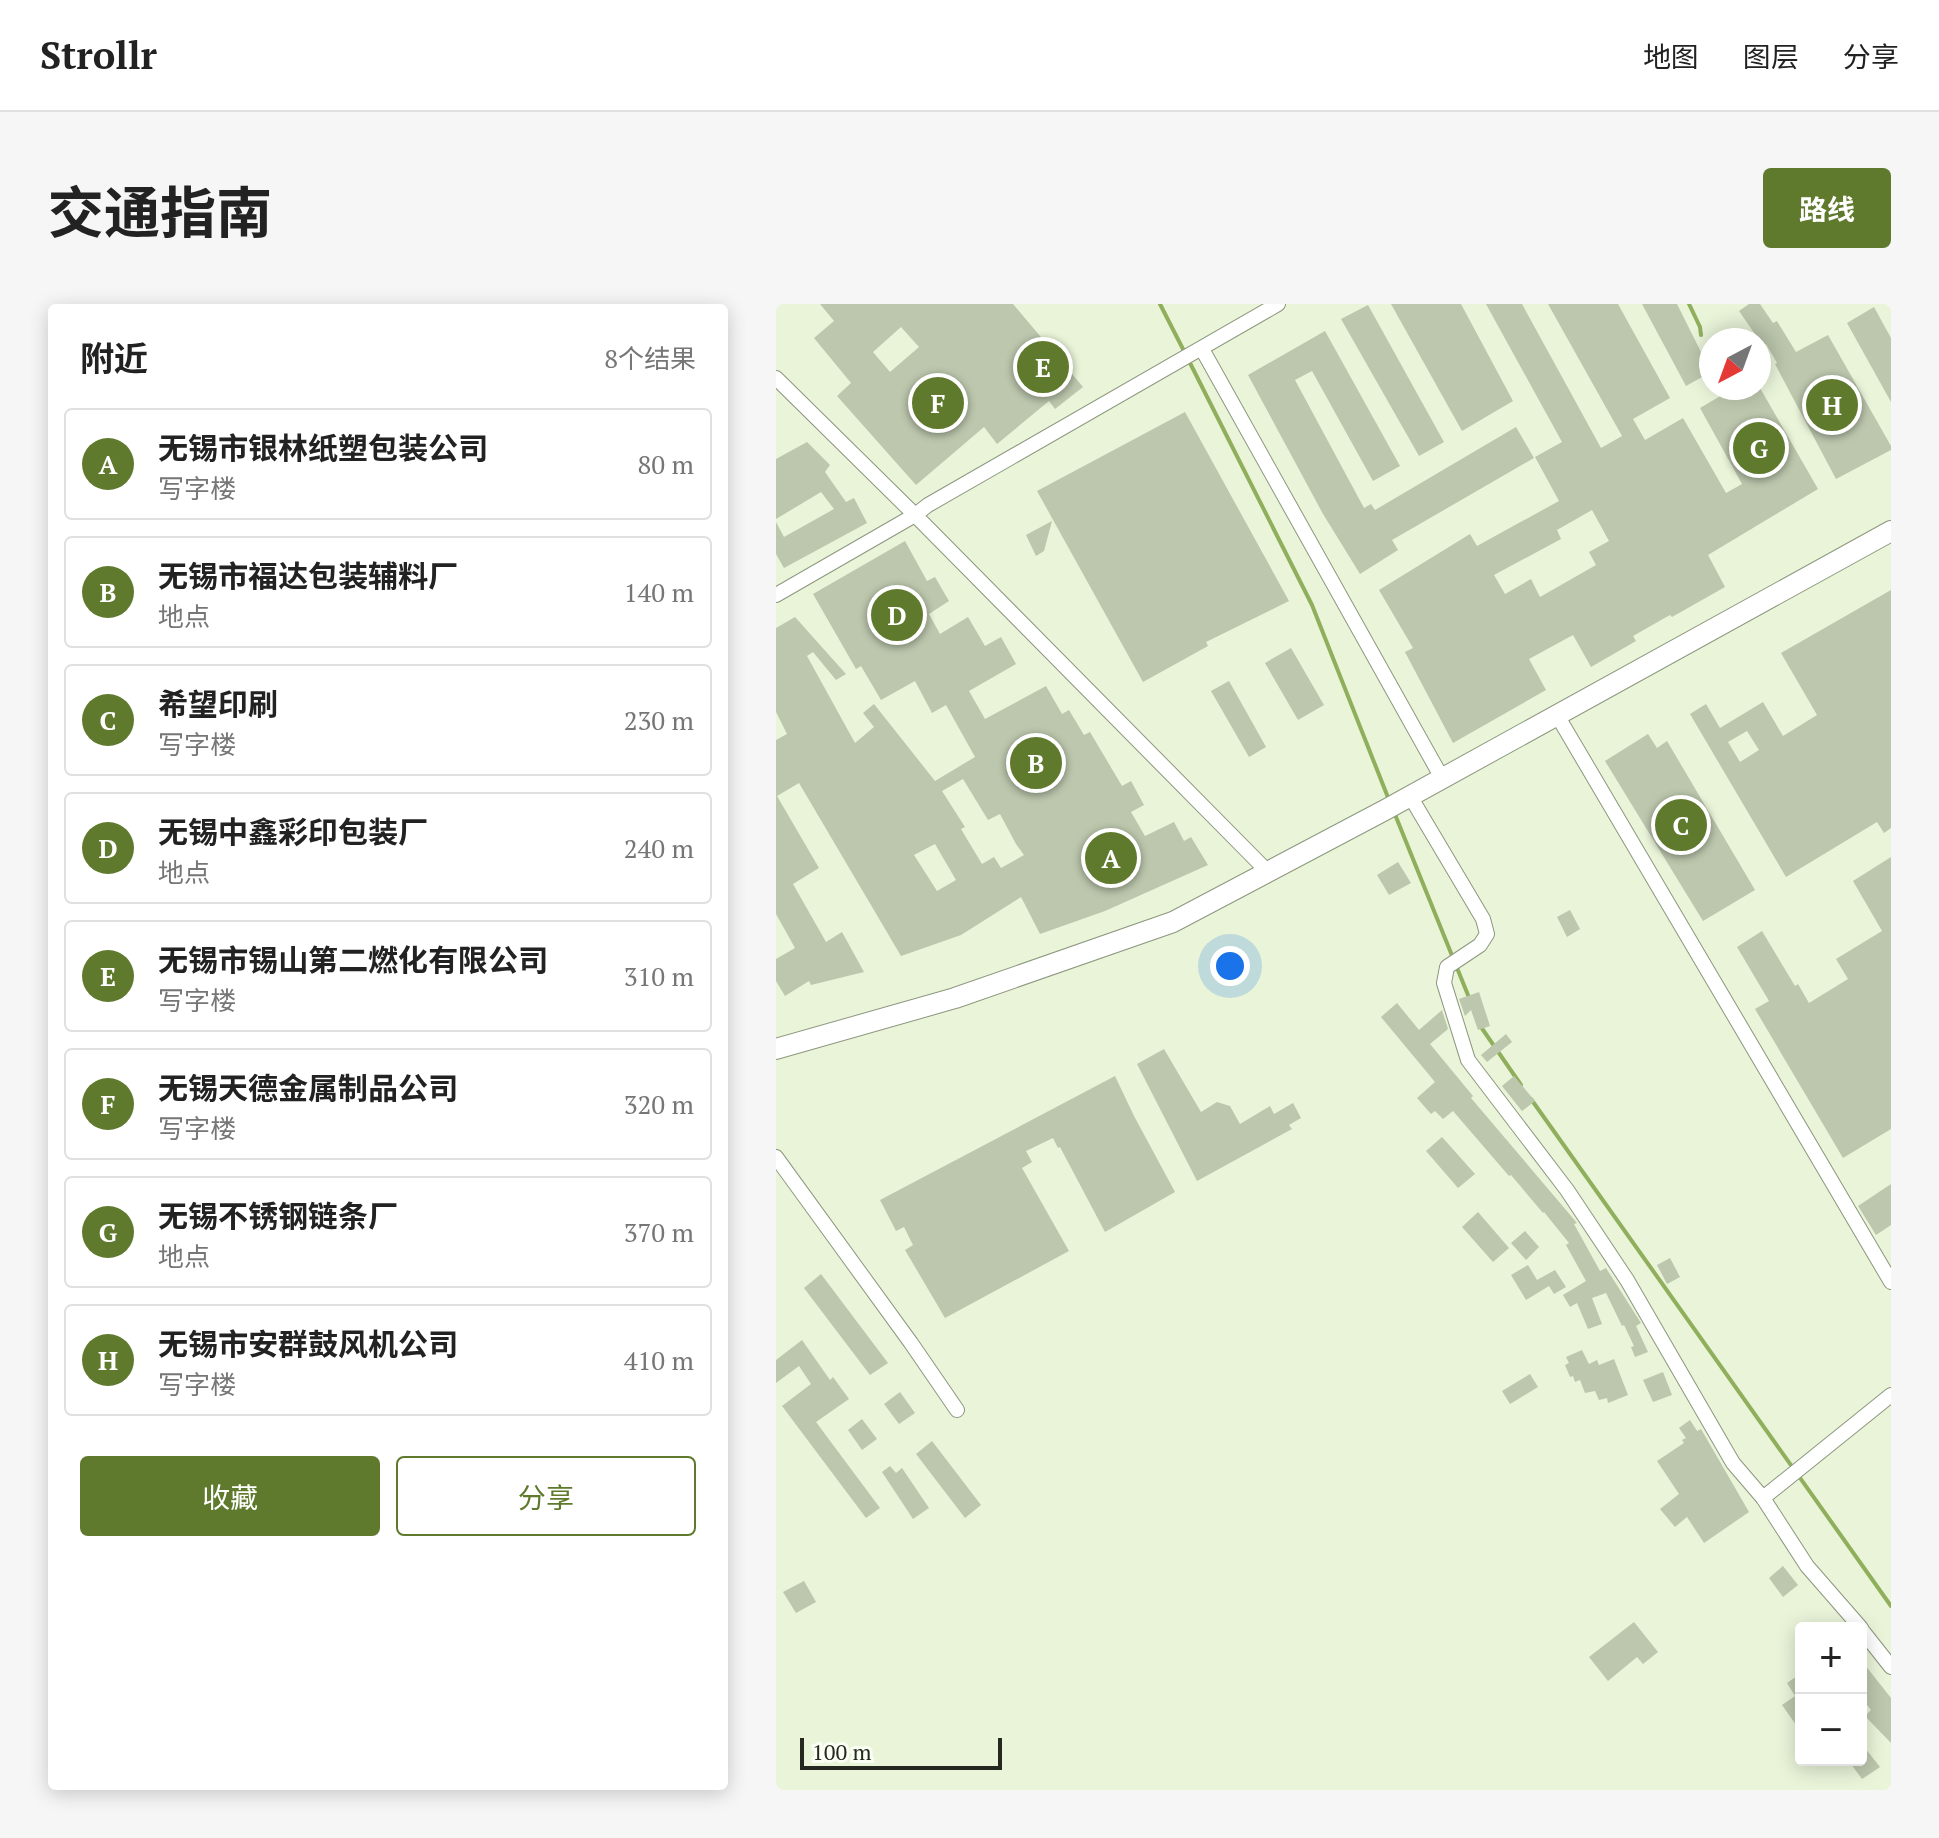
<!DOCTYPE html>
<html lang="zh">
<head>
<meta charset="utf-8">
<style>
	:root { --surface:#fff; --page:#f6f6f6; --text:#222; --muted:#767676; --line:#e0e0e0; --accent:#5f7a2d }
	body { margin:0; font-family:"PT Serif","Noto Sans SC",serif; background:var(--page); color:var(--text) }
	.controls { position:absolute; right:24px; bottom:24px; display:grid; overflow:hidden; border-radius:8px; box-shadow:0 4px 20px #0003 }
	.controls button { width:72px; height:72px; display:grid; place-items:center; padding:0; border:0; border-bottom:2px solid var(--line); background:var(--surface); color:var(--text); font:40px sans-serif }
	.compass { position:absolute; left:923px; top:24px; width:72px; height:72px; border-radius:50%; background:var(--surface); box-shadow:0 4px 20px #0003; rotate:221deg }
	.scale { position:absolute; left:24px; bottom:20px; width:202px; box-sizing:border-box; padding-left:8px; border:4px solid #24281e; border-top:0; font-size:22px; line-height:28px; white-space:nowrap; color:#24281e; -webkit-text-stroke:6px #fafff4; paint-order:stroke }
	.you { position:absolute; left:454px; top:662px; width:28px; height:28px; margin:-20px; border:6px solid #fff; border-radius:50%; background:#1a73e8; box-shadow:0 0 0 12px #1a73e833 }
	.badge { display:grid; place-items:center; width:52px; height:52px; border-radius:50%; background:var(--accent); color:#fff; font-size:26px; font-weight:700 }
	.pin { position:absolute; translate:-50% -50%; border:4px solid #fff; box-shadow:0 2px 8px #0006 }
	.list { margin:0; padding:0; list-style:none }
	h2 { display:flex; justify-content:space-between; align-items:center; height:104px; margin:0; padding:0 32px; font-size:34px }
	h2 small { font-size:26px; font-weight:400; color:var(--muted) }
	.list li { display:grid; grid-template-columns:52px 1fr auto; gap:24px; align-items:center; box-sizing:border-box; height:112px; margin:0 16px 16px; padding:0 16px; border:2px solid var(--line); border-radius:8px }
	.list b { display:block; font-size:30px; white-space:nowrap }
	.list p { margin:0; font-size:26px; white-space:nowrap; color:var(--muted) }
	.list em { font-size:26px; font-style:normal; color:var(--muted) }
	.actions { display:flex; gap:16px; padding:24px 32px }
	.actions a { flex:1; padding:18px 0; border:2px solid var(--accent); border-radius:8px; text-align:center; font-size:28px; color:var(--accent) }
	.actions .main { background:var(--accent); color:#fff }
	.map { position:relative; flex:none; width:1115px; height:1486px; overflow:hidden; border-radius:8px }
	header { display:flex; align-items:center; gap:48px; box-sizing:border-box; height:112px; padding:0 40px; background:var(--surface); border-bottom:2px solid var(--line) }
	header strong { font-size:38px }
	nav { display:flex; gap:44px; margin-inline-start:auto; font-size:28px }
	.intro { display:flex; align-items:center; justify-content:space-between; box-sizing:border-box; height:192px; padding:0 48px }
	h1 { margin:0; font-size:56px }
	.button { padding:20px 36px; border-radius:8px; background:var(--accent); color:#fff; font-size:28px; font-weight:700 }
	main { display:flex; gap:48px; padding:0 48px }
	aside { flex:1; background:var(--surface); border-radius:8px; box-shadow:0 4px 20px #0003 }
	.map>svg:first-child { display:block }
</style>
</head>
<body>
<header>
<strong>Strollr</strong>
<nav><a>地图</a><a>图层</a><a>分享</a></nav>
</header>
<div class="intro"><h1>交通指南</h1><a class="button">路线</a></div>
<main>
<aside>
<h2>附近<small>8个结果</small></h2>
<ul class="list">
<li><span class="badge">A</span><div><b>无锡市银林纸塑包装公司</b><p>写字楼</p></div><em>80 m</em></li>
<li><span class="badge">B</span><div><b>无锡市福达包装辅料厂</b><p>地点</p></div><em>140 m</em></li>
<li><span class="badge">C</span><div><b>希望印刷</b><p>写字楼</p></div><em>230 m</em></li>
<li><span class="badge">D</span><div><b>无锡中鑫彩印包装厂</b><p>地点</p></div><em>240 m</em></li>
<li><span class="badge">E</span><div><b>无锡市锡山第二燃化有限公司</b><p>写字楼</p></div><em>310 m</em></li>
<li><span class="badge">F</span><div><b>无锡天德金属制品公司</b><p>写字楼</p></div><em>320 m</em></li>
<li><span class="badge">G</span><div><b>无锡不锈钢链条厂</b><p>地点</p></div><em>370 m</em></li>
<li><span class="badge">H</span><div><b>无锡市安群鼓风机公司</b><p>写字楼</p></div><em>410 m</em></li>
</ul>
<div class="actions"><a class="main">收藏</a><a>分享</a></div>
</aside>
<div class="map">
<svg width="1115" height="1486" viewBox="0 0 1115 1486">
	<rect width="100%" height="100%" fill="#e9f4d9"/>
	<g fill="none" stroke-linecap="round" stroke-linejoin="round">
		<g stroke="#90af5d" stroke-width="4">
			<polyline points="384,0 409,49"/>
			<polyline points="913,0 924,23 925,31"/>
			<polyline points="413,57 536,301 613,496"/>
			<polyline points="618,508 694,696"/>
			<polyline points="705,723 745,781"/>
			<polyline points="755,795 1115,1302"/>
		</g>
	</g>
	<g fill="#bcc7ad" fill-rule="evenodd">
		<path d="M 44,0 L 237,0 L 307,83 L 279,105 L 273,97 L 221,140 L 208,123 L 140,181 L 61,92 L 75,79 L 38,34 L 58,17 ZM 125,23 L 143,43 L 114,68 L 97,48 Z"/>
		<polygon points="615,0 685,0 737,97 686,127"/>
		<path d="M 710,0 L 746,0 L 825,144 L 846,132 L 772,0 L 842,0 L 894,94 L 857,115 L 869,136 L 907,114 L 950,189 L 966,180 L 924,104 L 958,84 L 984,84 L 1042,185 L 932,251 L 949,283 L 896,313 L 894,311 L 857,332 L 860,337 L 815,363 L 797,331 L 753,355 L 770,386 L 677,439 L 629,348 L 637,344 L 603,286 L 694,230 L 701,242 L 783,197 L 759,153 L 786,138 ZM 816,206 L 833,237 L 813,248 L 820,261 L 764,293 L 755,275 L 729,290 L 718,271 L 785,235 L 781,226 Z"/>
		<polygon points="866,0 901,0 935,68 910,82"/>
		<polygon points="973,0 984,0 997,19 1001,17 1020,48 1052,31 1115,142 1115,146 1060,175 999,60 1001,59 990,40 983,45 983,36 963,7"/>
		<polygon points="592,1 668,138 643,152 565,15"/>
		<polygon points="1098,3 1115,34 1115,98 1071,19"/>
		<polygon points="549,27 624,162 597,177 536,67 519,76 588,204 595,200 599,206 740,123 758,154 616,236 622,246 584,270 547,210 472,71"/>
		<polygon points="409,108 513,297 430,338 432,342 367,378 261,187"/>
		<polygon points="31,138 54,161 49,168 70,198 78,194 91,219 8,264 0,250 0,218 8,233 58,205 45,188 0,215 0,155"/>
		<polygon points="276,217 268,247 260,252 250,231"/>
		<path d="M 129,237 L 151,277 L 159,273 L 173,297 L 153,310 L 164,330 L 192,313 L 209,342 L 225,333 L 240,360 L 193,387 L 209,415 L 270,382 L 286,410 L 293,406 L 308,431 L 314,428 L 346,482 L 355,477 L 368,501 L 355,508 L 369,532 L 398,518 L 408,537 L 415,533 L 432,561 L 329,607 L 264,630 L 245,593 L 185,631 L 125,652 L 23,479 L 1,492 L 43,564 L 17,580 L 50,638 L 66,628 L 88,668 L 35,681 L 33,677 L 9,692 L 0,677 L 0,655 L 19,644 L 0,610 L 0,436 L 11,430 L 0,408 L 0,324 L 19,313 L 70,370 L 60,376 L 37,348 L 31,352 L 79,439 L 98,423 L 87,409 L 98,400 L 159,477 L 199,453 L 170,401 L 156,409 L 139,377 L 105,396 L 85,362 L 80,365 L 37,290 ZM 187,475 L 212,516 L 224,510 L 240,540 L 248,551 L 225,564 L 218,553 L 206,560 L 185,525 L 189,523 L 166,487 ZM 159,540 L 180,576 L 161,587 L 138,551 Z"/>
		<path d="M 1115,286 L 1115,524 L 1108,529 L 1101,518 L 1010,573 L 914,410 L 930,400 L 944,424 L 987,398 L 1007,432 L 1041,411 L 1005,349 ZM 971,427 L 983,446 L 964,458 L 952,438 Z"/>
		<polygon points="515,344 548,401 522,416 489,359"/>
		<polygon points="453,377 490,443 473,453 435,387"/>
		<polygon points="872,430 881,444 891,437 979,586 927,617 829,457"/>
		<polygon points="1115,553 1115,825 1067,854 979,705 993,697 961,643 986,627 1019,682 1022,680 1033,699 1072,675 1060,655 1106,627 1077,577"/>
		<polygon points="622,558 635,579 613,591 601,571"/>
		<polygon points="794,606 804,625 791,633 781,613"/>
		<polygon points="703,688 714,722 702,726 695,706 689,712 683,695"/>
		<polygon points="621,699 643,726 666,706 672,725 654,740 697,792 695,794 801,919 798,920 824,967 830,964 865,1019 860,1022 872,1048 859,1053 855,1043 858,1042 848,1021 846,1022 830,989 816,994 826,1020 812,1025 801,999 794,1003 787,991 810,977 790,941 793,939 768,908 767,909 735,871 733,872 677,807 667,815 659,807 655,810 641,794 659,778 605,713"/>
		<polygon points="730,730 736,738 711,758 705,751"/>
		<polygon points="388,745 425,808 441,798 454,802 464,820 494,802 498,810 517,799 525,814 513,821 516,825 421,877 361,760"/>
		<polygon points="339,772 358,812 399,888 329,928 284,843 282,844 277,834 250,847 256,858 246,864 293,947 169,1014 129,946 137,941 128,923 120,927 104,896"/>
		<polygon points="738,772 759,797 746,807 726,782"/>
		<polygon points="666,833 699,870 682,884 650,847"/>
		<polygon points="1115,880 1115,921 1100,931 1082,902"/>
		<polygon points="702,908 733,944 717,958 686,923"/>
		<polygon points="749,927 763,943 750,956 735,939"/>
		<polygon points="894,954 904,973 891,980 881,961"/>
		<polygon points="752,961 761,976 779,966 790,983 778,990 773,982 750,996 735,971"/>
		<polygon points="45,970 112,1059 94,1071 28,984"/>
		<polygon points="26,1036 54,1076 57,1073 73,1095 40,1118 104,1204 90,1214 6,1102 35,1080 23,1062 0,1079 0,1056"/>
		<polygon points="806,1046 813,1060 821,1056 823,1061 838,1055 852,1091 832,1099 831,1094 823,1096 819,1087 809,1089 804,1076 799,1078 797,1072 794,1073 789,1061 793,1059 790,1053"/>
		<polygon points="887,1068 896,1091 877,1098 867,1076"/>
		<polygon points="754,1070 762,1083 734,1100 726,1087"/>
		<polygon points="124,1088 139,1109 123,1120 108,1100"/>
		<polygon points="86,1115 101,1135 86,1146 72,1126"/>
		<polygon points="914,1116 921,1127 925,1125 973,1208 928,1239 911,1213 899,1223 884,1205 903,1190 881,1157 908,1139 906,1136 910,1134 903,1124"/>
		<polygon points="156,1137 205,1201 189,1214 140,1150"/>
		<polygon points="114,1162 120,1169 126,1164 153,1204 137,1215 106,1168"/>
		<polygon points="1007,1262 1022,1281 1007,1293 993,1274"/>
		<polygon points="28,1277 40,1298 20,1309 7,1288"/>
		<polygon points="858,1318 882,1348 867,1360 861,1353 832,1377 813,1353"/>
		<polygon points="1085,1356 1115,1394 1115,1439 1089,1412 1095,1406 1085,1393"/>
		<polygon points="1025,1369 1025,1428 1006,1401 1019,1392 1011,1379"/>
		<polygon points="1085,1439 1104,1463 1086,1475 1072,1456 1085,1456"/>
	</g>
	<g fill="none" stroke-linecap="round" stroke-linejoin="round">
		<defs>
			<g id="street">
				<polyline points="426,45 666,474"/>
				<polyline points="0,74 139,211 492,568"/>
				<polyline points="0,291 139,211 152,201 502,0"/>
				<polyline points="781,411 1115,978"/>
				<polyline points="634,492 707,615 711,630 704,641 671,663 668,679 692,756 791,886 851,976 957,1159 987,1194 1031,1262 1085,1324"/>
				<polyline points="0,853 135,1039 181,1106"/>
				<polyline points="987,1194 1115,1091"/>
				<polyline points="1085,1325 1115,1363"/>
			</g>
			<polyline id="secondary" points="0,745 179,694 397,618 609,506 1115,227"/>
		</defs>
		<use href="#street" stroke="#8c977e" stroke-width="16"/>
		<use href="#secondary" stroke="#8c977e" stroke-width="22"/>
		<use href="#street" stroke="#fff" stroke-width="14"/>
		<use href="#secondary" stroke="#fff" stroke-width="20"/>
	</g>
</svg>
<div class="controls">
<button>+</button>
<button>−</button>
</div>
<svg class="compass" viewBox="-18 -18 36 36"><path d="M0-13l5 13h-10z" fill="#e53935"/><path d="M0 13l5-13h-10z" fill="#767676"/></svg>
<div class="scale">100 m</div>
<div class="you"></div>
<div class="pin badge" style="left:335px;top:554px">A</div>
<div class="pin badge" style="left:260px;top:459px">B</div>
<div class="pin badge" style="left:905px;top:521px">C</div>
<div class="pin badge" style="left:121px;top:311px">D</div>
<div class="pin badge" style="left:267px;top:63px">E</div>
<div class="pin badge" style="left:162px;top:99px">F</div>
<div class="pin badge" style="left:983px;top:144px">G</div>
<div class="pin badge" style="left:1056px;top:101px">H</div>
</div>
</main>
</body>
</html>
